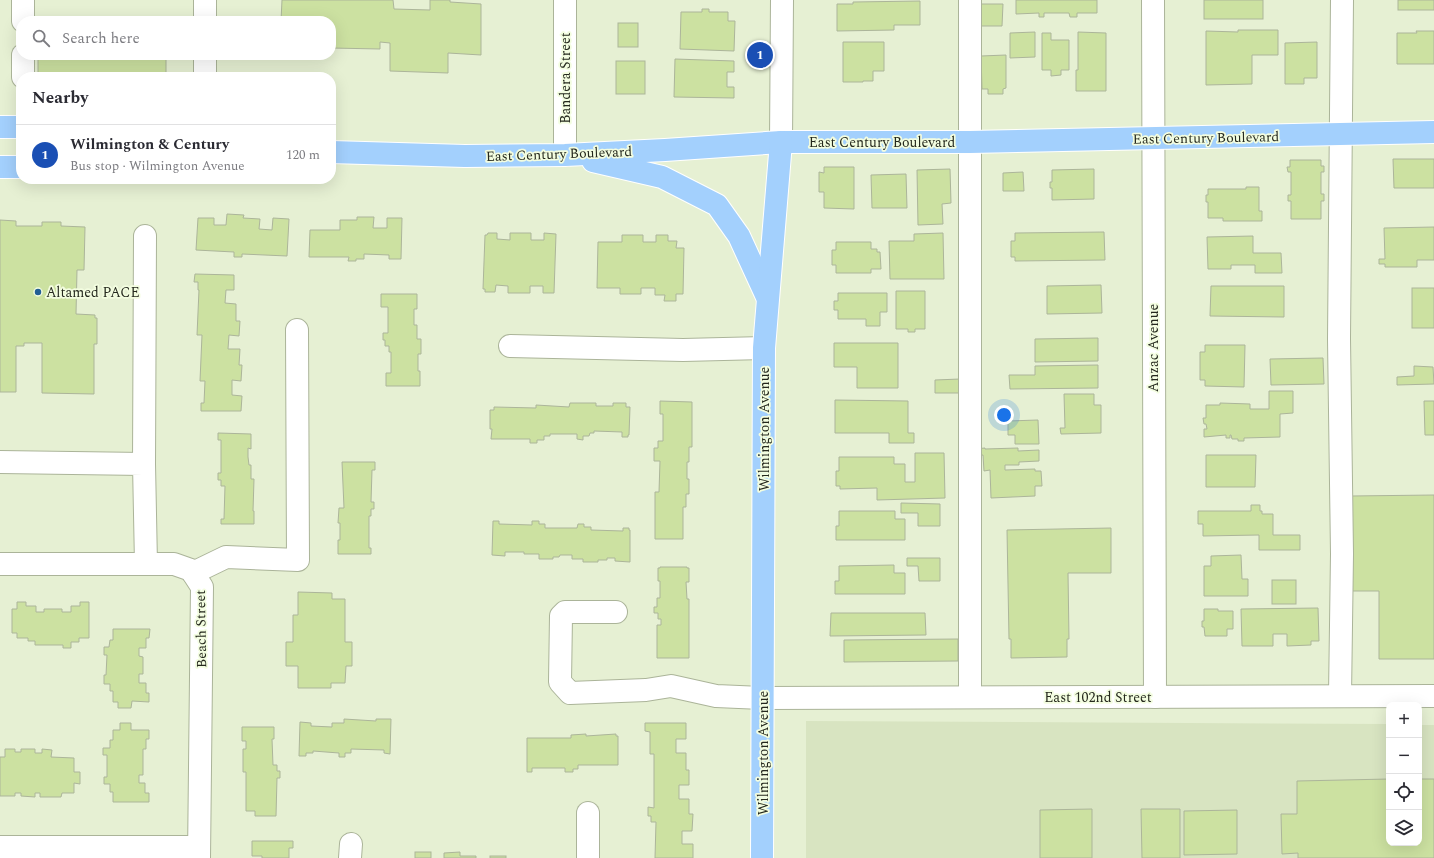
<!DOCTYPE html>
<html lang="en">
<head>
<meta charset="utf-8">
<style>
	:root { --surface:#fff; --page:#f7f7f7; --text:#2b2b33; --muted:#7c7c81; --line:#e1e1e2; --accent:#225e94 }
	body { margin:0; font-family:Spectral,serif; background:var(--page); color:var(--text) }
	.controls { position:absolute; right:12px; bottom:12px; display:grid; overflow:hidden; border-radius:8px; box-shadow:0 4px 16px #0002 }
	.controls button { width:36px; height:36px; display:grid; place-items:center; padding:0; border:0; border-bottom:1px solid var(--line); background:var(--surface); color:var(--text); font:20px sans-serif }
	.you { position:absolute; left:1004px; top:415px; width:14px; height:14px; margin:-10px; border:3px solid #fff; border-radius:50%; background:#1a73e8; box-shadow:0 0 0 6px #1a73e833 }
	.badge { display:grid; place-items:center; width:26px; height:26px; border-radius:50%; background:var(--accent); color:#fff; font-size:13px; font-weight:700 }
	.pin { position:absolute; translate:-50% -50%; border:2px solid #fff; box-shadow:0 1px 4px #0006 }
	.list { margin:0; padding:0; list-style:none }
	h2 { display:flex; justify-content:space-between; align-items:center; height:52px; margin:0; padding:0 16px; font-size:17px }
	h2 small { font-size:13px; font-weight:400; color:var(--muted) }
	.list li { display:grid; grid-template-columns:26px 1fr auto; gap:12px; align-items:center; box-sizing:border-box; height:60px; padding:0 16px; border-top:1px solid var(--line) }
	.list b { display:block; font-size:15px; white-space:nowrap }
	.list p { margin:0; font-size:13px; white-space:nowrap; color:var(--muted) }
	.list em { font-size:13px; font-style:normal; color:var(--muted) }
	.icon { flex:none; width:22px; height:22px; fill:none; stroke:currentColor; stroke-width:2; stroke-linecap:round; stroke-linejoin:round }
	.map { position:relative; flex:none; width:1434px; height:858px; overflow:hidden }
	.search { position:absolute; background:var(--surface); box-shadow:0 4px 16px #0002; left:16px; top:16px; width:320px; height:44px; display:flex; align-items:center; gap:10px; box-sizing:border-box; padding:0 14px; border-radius:16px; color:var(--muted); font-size:15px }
	.panel { position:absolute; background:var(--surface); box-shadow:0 4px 16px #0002; left:16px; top:72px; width:320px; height:112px; border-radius:16px }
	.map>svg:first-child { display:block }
</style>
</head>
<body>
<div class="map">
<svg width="1434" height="858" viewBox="0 0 1434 858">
	<rect width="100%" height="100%" fill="#e6f0d3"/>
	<polygon fill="#d8e4c1" points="806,721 1389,724 1389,843 1419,843 1419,725 1434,725 1434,858 806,858"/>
	<g fill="#cce1a1" stroke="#acb59a">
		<polygon points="282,0 393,0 394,9 430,10 430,0 450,0 450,2 481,4 481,55 448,53 448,73 390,71 390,43 380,42 380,49 331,48 331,21 281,21"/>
		<polygon points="1016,0 1097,0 1097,13 1077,13 1077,17 1070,17 1069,13 1044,13 1044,17 1039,17 1039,13 1016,14"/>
		<rect x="1204" y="0" width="59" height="19"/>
		<rect x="1398" y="0" width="36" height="10"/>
		<polygon points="920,1 920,25 894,25 894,30 837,31 837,4 853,4 853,2"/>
		<polygon points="978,4 1003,4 1002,26 977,26"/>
		<polygon points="702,9 709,9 709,12 728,12 728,21 735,21 734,51 680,49 681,12 702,12"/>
		<rect x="618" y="23" width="20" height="24"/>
		<polygon points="1238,30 1278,30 1278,55 1252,55 1252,84 1206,85 1206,31 1238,32"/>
		<polygon points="1416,31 1434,31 1434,64 1397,64 1397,33 1417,33"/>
		<polygon points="1035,32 1035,57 1010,58 1010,33"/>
		<polygon points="1078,32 1106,33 1106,91 1076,91 1076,70 1078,70"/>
		<polygon points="1042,33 1051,33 1051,40 1069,40 1069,70 1061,70 1061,75 1051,76 1051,70 1042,70"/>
		<polygon points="843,42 884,42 884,71 873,71 873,81 863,81 863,82 843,82"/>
		<polygon points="1317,42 1317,78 1304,78 1304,84 1285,84 1285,43"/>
		<rect x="38" y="55" width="128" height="22"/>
		<polygon points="1006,55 1006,88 1003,89 1003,94 988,94 988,89 982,89 981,56"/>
		<polygon points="675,59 734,61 734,72 727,72 727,87 734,87 734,98 674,97"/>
		<rect x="616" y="61" width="29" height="33"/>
		<polygon points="1393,159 1434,159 1434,188 1394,188"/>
		<polygon points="1290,160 1321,160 1321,166 1324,166 1324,172 1321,172 1321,194 1324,194 1324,201 1321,201 1321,219 1291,219 1291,201 1288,201 1288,195 1291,195 1291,172 1288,172 1287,167 1290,167"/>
		<polygon points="824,167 854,167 854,209 824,208 824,192 819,192 819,172 824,173"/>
		<polygon points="950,169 951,203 942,204 943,224 918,225 917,170"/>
		<polygon points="1094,169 1094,199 1052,200 1052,188 1050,188 1050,182 1052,182 1052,170"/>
		<polygon points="1023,172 1024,191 1003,191 1003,173"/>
		<polygon points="906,174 907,208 872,208 871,175"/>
		<polygon points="1246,187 1259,187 1259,211 1262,211 1262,221 1223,221 1223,218 1208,218 1208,202 1206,202 1206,195 1208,195 1208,189 1246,189"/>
		<polygon points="227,214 244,215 243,218 260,219 259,229 272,230 273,218 289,219 287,256 242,254 242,257 234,257 234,252 196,250 198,218 214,218 214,225 226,225"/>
		<polygon points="357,217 374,217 373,228 387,228 387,218 402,218 401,259 389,259 389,255 364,254 364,259 356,259 356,261 348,261 349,257 309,257 310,230 340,230 340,220 357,220"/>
		<polygon points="0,220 16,221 16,226 42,226 42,222 61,222 61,226 85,227 84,270 77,270 76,314 95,315 95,318 97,318 97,344 94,344 94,394 42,393 42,343 24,343 24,346 16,346 16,392 0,392"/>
		<polygon points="1434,227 1434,260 1417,260 1417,267 1385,267 1385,264 1379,264 1379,259 1385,259 1384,228"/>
		<polygon points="1104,232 1105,260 1015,261 1015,257 1011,257 1011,241 1015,241 1015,233"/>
		<polygon points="488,233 497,233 497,239 510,240 510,233 531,233 531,240 544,240 544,233 556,234 554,293 543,293 543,286 530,286 530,293 508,293 508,286 496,285 495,292 485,292 485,289 483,289 485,235 487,235"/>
		<polygon points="943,233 944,279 890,279 889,241 914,241 914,234"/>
		<polygon points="622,235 643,235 643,242 656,242 656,235 668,235 668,241 677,241 676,248 684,248 683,294 676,294 676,301 664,301 665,295 655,295 655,288 641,288 641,294 620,294 620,288 597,288 598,242 622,242"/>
		<polygon points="1253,236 1253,253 1281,253 1282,273 1255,273 1255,265 1231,265 1231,269 1208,269 1207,237"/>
		<polygon points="836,242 871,242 871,249 877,249 877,252 880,252 881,269 871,269 871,273 836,273 836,265 832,265 832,250 836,250"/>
		<polygon points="195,274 234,275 234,290 226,290 225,303 236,304 236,321 240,321 239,336 229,335 228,349 240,349 239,365 242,365 241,381 232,380 232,395 242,396 241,411 201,411 201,403 204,403 205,381 200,381 202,335 197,335 199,290 198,290 198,282 194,282"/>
		<polygon points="1101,285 1102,313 1047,314 1047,286"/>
		<polygon points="1211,286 1284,286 1284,317 1210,316"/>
		<rect x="1412" y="288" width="22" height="40"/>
		<polygon points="896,291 925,291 925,329 915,329 915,332 908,332 908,329 896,329"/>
		<polygon points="838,293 887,293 887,312 880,312 880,326 866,326 866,319 838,319 838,310 834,310 834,301 838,301"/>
		<polygon points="381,294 417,294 417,309 414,309 414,325 417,325 417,339 421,339 421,354 418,354 418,371 420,371 420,386 386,386 386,373 391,373 391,352 389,352 389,346 385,346 385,340 383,340 383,333 388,333 388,307 381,307"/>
		<polygon points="1098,338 1098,361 1035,362 1035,339"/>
		<polygon points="834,343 898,343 898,388 857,388 857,367 834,367"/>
		<polygon points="1205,345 1245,345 1244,387 1205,386 1205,380 1200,380 1200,352 1205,352"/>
		<polygon points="1323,358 1324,384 1271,385 1270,359"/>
		<polygon points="1098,365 1098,388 1010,389 1009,375 1035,375 1035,366"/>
		<polygon points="1414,366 1433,367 1434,384 1397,385 1397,377 1414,376"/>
		<polygon points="960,379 960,393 935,393 935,380"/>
		<polygon points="1269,391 1293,391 1293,413 1280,414 1280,437 1244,438 1244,441 1238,441 1238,439 1232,439 1231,435 1230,435 1230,438 1226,438 1226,435 1204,437 1204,429 1207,429 1206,424 1204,424 1203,418 1206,418 1206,405 1220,405 1220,403 1250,404 1250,409 1269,409"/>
		<polygon points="1064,394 1094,394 1094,405 1101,405 1101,433 1061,434 1060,428 1065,428"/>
		<polygon points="835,400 908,401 908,433 914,433 914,443 889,443 889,433 835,433"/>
		<polygon points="660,401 692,402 692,447 689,447 689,462 687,462 687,479 689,479 689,494 686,494 686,507 683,507 683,539 655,539 655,492 659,492 660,461 654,461 654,448 658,448 658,441 663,441 663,414 660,414"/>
		<polygon points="1424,401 1434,401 1434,435 1425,435"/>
		<polygon points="570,403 596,403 596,406 613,406 613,403 626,403 626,407 630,407 629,435 628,435 628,437 622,437 622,432 594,431 594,433 590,433 589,436 583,436 583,440 577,439 577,434 550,434 550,436 544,436 544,440 537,440 537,443 530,443 530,439 491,439 492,429 490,429 490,410 494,410 494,407 536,408 536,405 569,407"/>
		<polygon points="1038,420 1039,444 1015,444 1015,435 1008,435 1008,421"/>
		<polygon points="218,433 251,434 251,449 248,448 248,457 249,465 251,465 251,479 254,479 253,511 254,511 254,524 221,524 221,519 224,519 225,486 221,486 221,480 218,480 218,473 221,473 221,440 218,440"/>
		<polygon points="985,448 985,449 1018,448 1018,451 1039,450 1039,461 1019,462 1019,465 1005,465 1005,470 1035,469 1035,471 1041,471 1042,486 1035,486 1035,496 991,498 990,470 984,471 983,455 974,456 974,449"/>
		<polygon points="915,453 944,453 945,498 877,500 877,488 840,489 840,486 836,486 836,471 839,471 839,457 894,457 894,464 905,464 905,482 915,482"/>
		<polygon points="1206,455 1256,455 1255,487 1206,487"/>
		<polygon points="342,462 375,462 375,470 372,470 371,502 374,502 374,509 371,509 371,516 369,516 369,548 371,548 371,554 338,554 338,540 340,540 340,523 338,523 339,508 344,508"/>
		<polygon points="1434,495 1434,659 1379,659 1379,591 1351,591 1351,496"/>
		<polygon points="901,503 940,504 940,526 918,526 918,513 901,513"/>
		<polygon points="1251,505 1260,505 1260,511 1262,511 1262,514 1273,514 1273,535 1300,535 1300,550 1259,550 1259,535 1203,536 1203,524 1198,524 1198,511 1251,511"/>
		<polygon points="839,511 895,511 895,519 905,519 905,540 836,540 836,526 839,526"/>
		<polygon points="493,521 499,521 499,524 532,525 532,521 539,521 539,524 545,524 545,528 577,528 578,524 584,524 584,527 591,527 591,530 623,531 623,528 629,528 629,530 630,530 630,562 615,561 615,558 607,558 607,560 598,560 598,562 583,562 583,559 572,559 572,555 560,555 559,557 553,557 553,559 539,559 539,554 524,554 524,552 505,552 505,556 492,555"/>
		<polygon points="1111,528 1111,573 1068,573 1069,639 1067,639 1067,657 1011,658 1011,639 1009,639 1007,530"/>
		<polygon points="1241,555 1242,579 1248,579 1248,596 1204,596 1204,566 1211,566 1211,556"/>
		<polygon points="907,558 940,558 940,581 919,581 918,566 907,566"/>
		<polygon points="894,565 894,573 905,573 905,594 835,594 835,581 839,581 839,566"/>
		<polygon points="660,567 687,567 687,568 689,568 689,582 686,582 687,599 689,599 689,658 657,658 657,625 661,625 661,619 658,619 658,613 654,613 654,607 657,607 657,598 660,598 660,581 658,581 658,568 660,568"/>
		<rect x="1272" y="580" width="24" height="24"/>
		<polygon points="298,592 332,593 332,599 345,599 345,642 352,642 352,666 346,666 345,683 331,683 331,688 298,688 298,666 286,666 286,642 293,642 293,615 298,615"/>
		<polygon points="17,602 26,602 26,606 36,606 36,612 44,612 44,609 62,609 62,612 71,612 71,606 80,606 80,602 89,602 89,638 79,638 79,642 71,642 71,648 63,648 63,645 35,645 35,641 28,641 28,638 17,638 17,633 12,633 12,609 17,609"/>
		<polygon points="1318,608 1319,641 1311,641 1311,645 1287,646 1287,634 1273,634 1273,646 1242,646 1241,609"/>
		<polygon points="1204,609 1218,609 1218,611 1233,611 1233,629 1227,629 1227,636 1205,636 1204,627 1202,627 1202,621 1204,621"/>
		<polygon points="831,613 925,613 926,635 830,636"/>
		<polygon points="113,629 150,629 149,638 146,638 146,648 139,648 139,656 143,657 143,674 139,674 139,683 146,683 146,693 149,693 149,702 132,701 131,708 118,708 118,702 113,702 113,691 110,691 110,684 104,684 104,675 106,675 107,655 104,655 104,647 109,647 110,640 113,640"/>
		<polygon points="958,639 958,661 844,662 844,640"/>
		<polygon points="344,719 376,721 376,719 391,719 390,754 384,753 384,750 351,749 351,753 345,753 345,757 339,757 339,753 313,751 313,753 306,753 306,756 299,756 300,722 311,723 311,726 332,727 332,723 344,723"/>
		<polygon points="120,723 131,723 131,730 149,730 149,739 146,739 146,749 143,749 143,775 139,775 139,783 145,783 145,793 149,793 149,802 113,802 113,792 110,792 110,784 104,784 104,777 107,777 107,755 103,755 103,748 110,748 110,740 113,740 113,730 120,730"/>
		<polygon points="645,723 686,723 686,739 676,739 676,753 686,753 686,770 689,770 689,785 679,785 679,799 689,799 689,814 693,814 692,831 682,831 682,844 693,844 693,858 655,858 656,822 651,822 651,816 648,816 648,807 654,808 654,754 650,754 650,732 645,731"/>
		<polygon points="242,727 274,727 274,739 272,739 273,765 277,765 277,771 280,771 280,778 277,778 276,816 255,816 255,811 246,811 246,772 243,772 243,749 246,749 246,741 242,741"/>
		<polygon points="586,734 586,736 616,734 616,736 618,736 618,765 578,765 578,769 573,769 573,772 565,772 565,768 532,768 532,772 527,772 527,738 571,738 571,735"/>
		<polygon points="5,749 15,749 15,752 21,752 21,749 35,749 35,753 42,753 42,749 52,750 51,757 74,758 74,772 80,772 80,784 74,783 74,793 62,793 61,797 40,797 40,793 35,793 35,797 21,796 21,793 15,793 15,796 0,796 0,757 5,757"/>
		<polygon points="1389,779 1389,843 1419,843 1419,779 1434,779 1434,858 1298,858 1298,853 1282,854 1281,814 1297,814 1297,781"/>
		<polygon points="1092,809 1092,858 1040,858 1040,810"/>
		<polygon points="1141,809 1180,809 1180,858 1142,858"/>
		<polygon points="1237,810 1237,854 1184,855 1184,811"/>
		<polygon points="252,841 293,841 293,848 289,848 289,858 262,858 262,856 252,856"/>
		<rect x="415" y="852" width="16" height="6"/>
		<polygon points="460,852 460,856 476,856 476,858 444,858 444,853"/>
		<rect x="490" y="856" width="16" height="2"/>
	</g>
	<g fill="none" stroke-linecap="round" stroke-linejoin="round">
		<defs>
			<g id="minor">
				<polyline points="23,0 23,21"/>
				<polyline points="205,0 205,21"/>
				<polyline points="970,0 970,697"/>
				<polyline points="1153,0 1155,697"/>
				<polyline points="23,55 23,77"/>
				<polyline points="205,55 205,77"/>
				<polyline points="781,142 782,0"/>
				<polyline points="565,155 565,0"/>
				<polyline points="510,346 683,350 764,348"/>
				<polyline points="0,462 144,464 146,564"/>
				<polyline points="144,464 145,236"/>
				<polyline points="0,564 174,564 191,570 202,587 199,858"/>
				<polyline points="193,573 226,557 298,560 297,330"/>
				<polyline points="616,612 565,612 561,616 560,682 570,693 646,690 671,686 716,696 762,698 1434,696"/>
				<polyline points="1340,696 1342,554 1339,339 1342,0"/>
				<polyline points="0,847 199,847"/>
				<polyline points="350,858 351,844"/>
				<polyline points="588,858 588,813"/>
			</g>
			<g id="major">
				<polyline points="0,127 21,127"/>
				<polyline points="331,152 465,156 565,155 665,150 781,142 970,142 1434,132"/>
				<polyline points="593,161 662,177 717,205 739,236 767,297"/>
				<polyline points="0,167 21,167"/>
				<polyline points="762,858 764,348 781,142"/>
			</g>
		</defs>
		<use href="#minor" stroke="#abb499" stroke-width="24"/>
		<use href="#major" stroke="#fff" stroke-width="24"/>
		<use href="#minor" stroke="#fff" stroke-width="22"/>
		<use href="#major" stroke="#a3d0fd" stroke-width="22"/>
	</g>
	<circle fill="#225e94" stroke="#f3fde0" stroke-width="1.5" cx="38" cy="292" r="4"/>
	<g text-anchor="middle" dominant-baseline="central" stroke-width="3.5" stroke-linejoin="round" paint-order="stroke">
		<g font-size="14" fill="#24281d" stroke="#f3fde0">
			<text transform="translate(565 78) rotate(-90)">Bandera Street</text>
			<text transform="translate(1206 138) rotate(-1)">East Century Boulevard</text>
			<text x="882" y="142">East Century Boulevard</text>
			<text transform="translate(559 154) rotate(-2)">East Century Boulevard</text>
			<text transform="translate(1153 348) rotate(-90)">Anzac Avenue</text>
			<text transform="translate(764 429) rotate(-90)">Wilmington Avenue</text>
			<text transform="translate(201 629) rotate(-91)">Beach Street</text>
			<text x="1098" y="697">East 102nd Street</text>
			<text transform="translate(763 753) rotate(-90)">Wilmington Avenue</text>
		</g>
		<g font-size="14" fill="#24281d" stroke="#f3fde0" text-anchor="start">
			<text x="46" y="292">Altamed PACE</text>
		</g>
	</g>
</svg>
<div class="controls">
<button>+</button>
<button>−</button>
<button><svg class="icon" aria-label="locate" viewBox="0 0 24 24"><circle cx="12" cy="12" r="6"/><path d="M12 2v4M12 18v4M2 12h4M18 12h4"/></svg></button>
<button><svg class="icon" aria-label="layers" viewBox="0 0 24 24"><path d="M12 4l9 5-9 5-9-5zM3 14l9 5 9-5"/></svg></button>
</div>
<div class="you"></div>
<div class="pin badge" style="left:760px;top:55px;background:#1a4fb4">1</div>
<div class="search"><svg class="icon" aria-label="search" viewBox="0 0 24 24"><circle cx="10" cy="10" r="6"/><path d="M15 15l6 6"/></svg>Search here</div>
<section class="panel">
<h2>Nearby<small></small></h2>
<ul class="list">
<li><span class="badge" style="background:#1a4fb4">1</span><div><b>Wilmington &amp; Century</b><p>Bus stop · Wilmington Avenue</p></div><em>120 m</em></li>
</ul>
</section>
</div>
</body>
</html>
